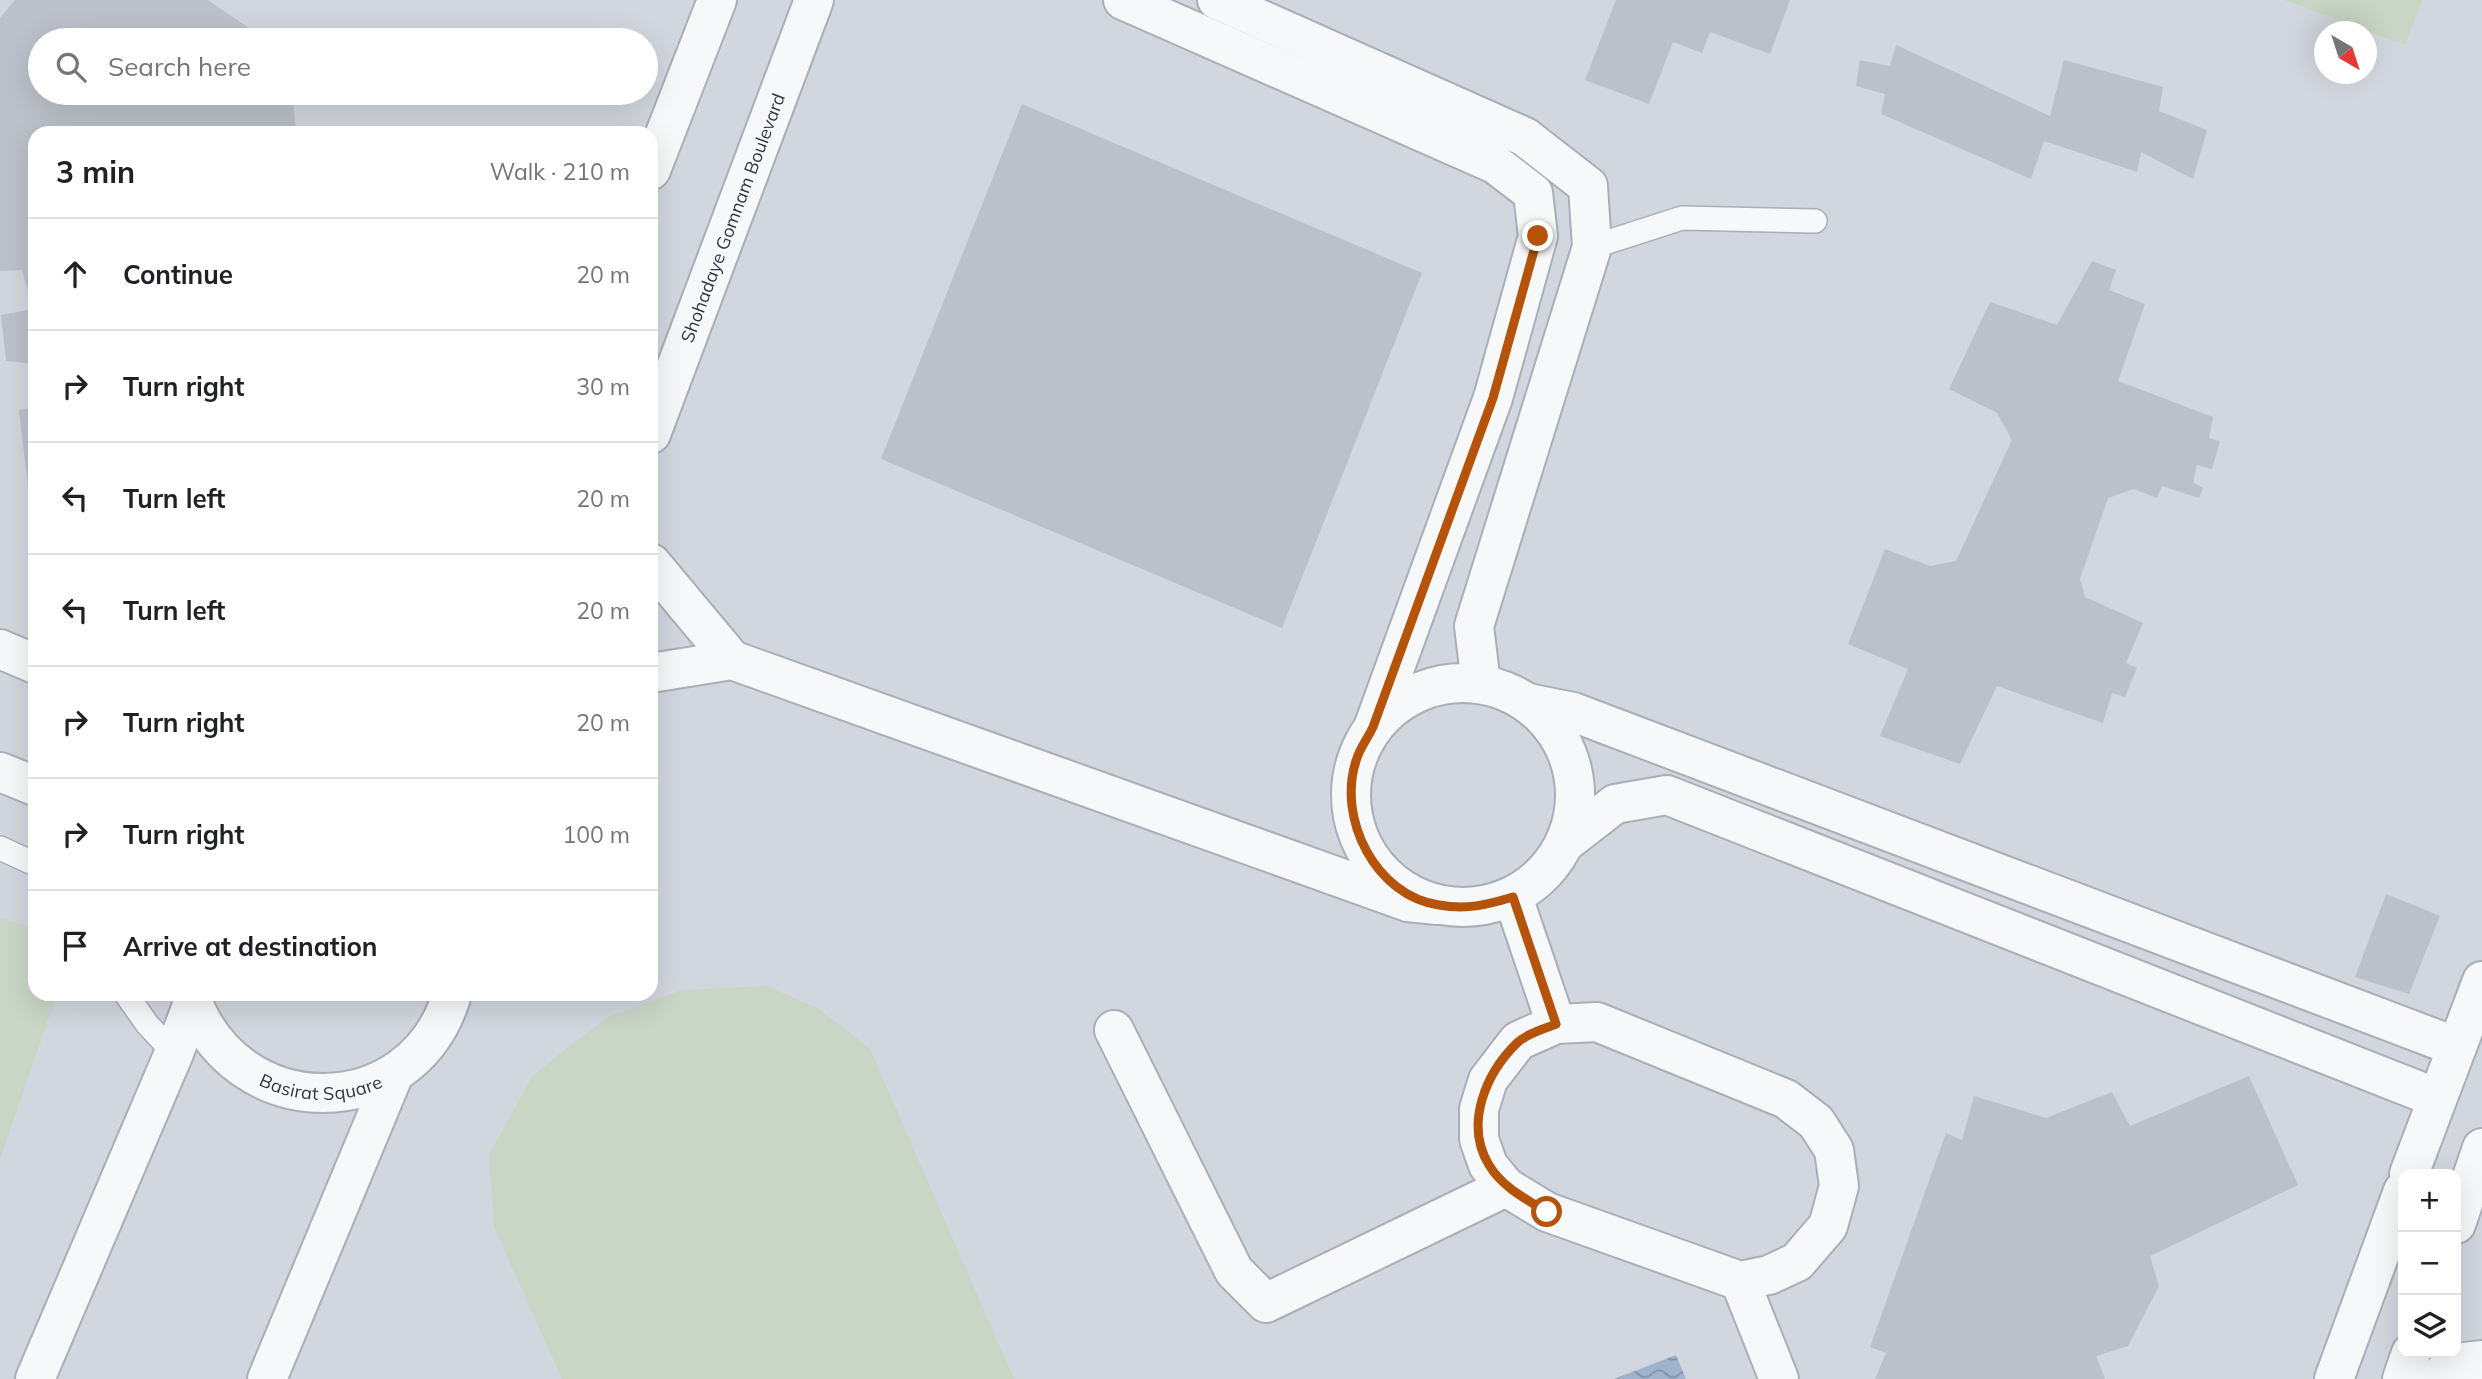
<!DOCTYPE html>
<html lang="en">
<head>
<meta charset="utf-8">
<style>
	:root { --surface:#fff; --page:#f6f6f6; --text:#202124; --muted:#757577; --line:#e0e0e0 }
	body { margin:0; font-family:Mulish,sans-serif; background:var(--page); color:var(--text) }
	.controls { position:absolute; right:21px; bottom:21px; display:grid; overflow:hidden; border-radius:14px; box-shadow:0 7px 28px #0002 }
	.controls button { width:63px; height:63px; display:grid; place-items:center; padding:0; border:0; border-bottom:2px solid var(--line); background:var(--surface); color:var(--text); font:35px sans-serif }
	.compass { position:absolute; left:2314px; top:21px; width:63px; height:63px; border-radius:50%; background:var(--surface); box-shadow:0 7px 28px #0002; rotate:141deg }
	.stop { position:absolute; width:21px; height:21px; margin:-16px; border:5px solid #b45309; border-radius:50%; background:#fff }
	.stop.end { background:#b45309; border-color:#fff; box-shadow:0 2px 7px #0008 }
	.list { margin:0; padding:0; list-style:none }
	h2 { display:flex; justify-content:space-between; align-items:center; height:91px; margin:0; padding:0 28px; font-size:30px }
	h2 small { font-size:23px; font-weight:400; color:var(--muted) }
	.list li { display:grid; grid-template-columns:46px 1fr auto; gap:21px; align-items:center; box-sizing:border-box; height:112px; padding:0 28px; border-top:2px solid var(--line) }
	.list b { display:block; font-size:26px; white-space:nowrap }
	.list em { font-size:23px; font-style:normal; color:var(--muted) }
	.icon { flex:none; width:38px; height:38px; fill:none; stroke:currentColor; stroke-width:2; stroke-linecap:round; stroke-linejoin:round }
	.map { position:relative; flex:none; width:2482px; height:1379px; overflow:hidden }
	.search { position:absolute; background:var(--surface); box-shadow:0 7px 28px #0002; left:28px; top:28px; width:630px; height:77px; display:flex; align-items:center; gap:18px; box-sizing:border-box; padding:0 24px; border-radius:38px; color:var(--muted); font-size:26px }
	.panel { position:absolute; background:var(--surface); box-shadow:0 7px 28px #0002; left:28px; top:126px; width:630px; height:875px; border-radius:21px }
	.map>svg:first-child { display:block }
</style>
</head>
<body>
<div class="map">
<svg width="2482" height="1379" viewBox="0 0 2482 1379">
	<defs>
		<pattern id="water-waves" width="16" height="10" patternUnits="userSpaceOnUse" patternTransform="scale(1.75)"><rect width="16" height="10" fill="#9fb4cc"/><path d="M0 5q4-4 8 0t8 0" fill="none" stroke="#8293a7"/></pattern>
	</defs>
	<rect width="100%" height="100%" fill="#e4e7ec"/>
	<path fill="#d2d6de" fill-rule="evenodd" d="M 0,0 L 2482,0 L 2482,1379 L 0,1379 ZM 2324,32 L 2366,32 L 2366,74 L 2324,74 ZM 40,40 L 646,40 L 646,93 L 40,93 ZM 35,133 L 651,133 L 651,994 L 35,994 ZM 2403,1174 L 2456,1174 L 2456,1353 L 2403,1353 Z"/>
	<g fill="#c9d6c5">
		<polygon points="2285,0 2422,0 2405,45"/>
		<polygon points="0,917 35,930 35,994 57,994 0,1159"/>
		<polygon points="767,986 819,1009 870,1049 1014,1379 562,1379 494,1227 489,1155 533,1075 606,1018 682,990"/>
	</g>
	<polygon fill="url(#water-waves)" points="1676,1355 1686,1379 1614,1379"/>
	<g fill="#bbc0ca">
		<polygon points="15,0 208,0 266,40 40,40 40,93 292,93 296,133 35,133 35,364 6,361 1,315 33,309 22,270 0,271 0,18"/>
		<polygon points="1616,0 1790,0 1770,54 1710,32 1702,53 1673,42 1649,104 1585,80"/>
		<polygon points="1896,45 2050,116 2064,60 2163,87 2159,111 2207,130 2193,179 2141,152 2137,172 2044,141 2031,179 1881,114 1885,94 1856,86 1860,60 1890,66"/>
		<polygon points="1022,104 1422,273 1282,628 881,459"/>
		<polygon points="2092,261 2116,270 2109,290 2145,304 2118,381 2213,417 2209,438 2220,441 2212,469 2197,465 2193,482 2203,488 2199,498 2162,486 2157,498 2134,489 2108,498 2080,579 2085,597 2143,623 2126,663 2137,668 2125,697 2112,693 2103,723 1997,686 1960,764 1880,736 1908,669 1848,644 1885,549 1930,566 1956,561 2012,440 1997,413 1949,389 1990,302 2057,325"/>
		<polygon points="35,408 35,512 31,511 19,410"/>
		<polygon points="2386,894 2440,916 2409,994 2355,977"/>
		<polygon points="2249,1076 2298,1185 2150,1256 2159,1286 2128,1346 2096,1356 2105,1379 1875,1379 1886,1353 1870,1347 1946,1133 1962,1140 1974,1096 2046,1118 2112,1092 2130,1126"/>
	</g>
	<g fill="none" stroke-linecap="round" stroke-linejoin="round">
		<defs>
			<g id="lane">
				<polyline points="1592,247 1682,218 1815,221"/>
				<polyline points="0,848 35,864"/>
				<polyline points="126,994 147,1024 174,1053"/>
			</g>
			<g id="street">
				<polyline points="1123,0 1495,164 1533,193 1538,236 1493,398 1373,728"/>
				<polyline points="1217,0 1525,137 1588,186 1592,247 1474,626 1481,684"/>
				<polyline points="651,170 717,0"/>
				<path id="s1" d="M 651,434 L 814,0"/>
				<polyline points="651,563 732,660"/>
				<polyline points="0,649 35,664"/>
				<polyline points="651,673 732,660 1408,902 1437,905"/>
				<circle cx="1463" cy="795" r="112"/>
				<polyline points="1528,703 1573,712 2457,1047"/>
				<polyline points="0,772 35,786"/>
				<polyline points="1566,842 1615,804 1667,795 2437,1098"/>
				<polyline points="1513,897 1556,1024"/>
				<path id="s2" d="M 190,994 C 233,1125 413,1127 452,994"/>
				<polygon points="1597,1022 1786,1099 1816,1122 1834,1150 1839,1186 1828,1226 1797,1262 1769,1275 1740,1281 1547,1212 1506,1187 1488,1165 1479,1139 1479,1109 1488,1080 1518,1041 1556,1024"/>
				<polyline points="1114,1030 1234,1271 1266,1303 1506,1187"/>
				<polyline points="2409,1174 2482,981"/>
				<polyline points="2456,1224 2482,1148"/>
				<polyline points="1740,1281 1779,1379"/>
				<polyline points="35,1379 174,1053 193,1003"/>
				<polyline points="267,1379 394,1074"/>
				<polyline points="2334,1379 2403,1191"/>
				<polyline points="2402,1379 2411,1353"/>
				<polyline points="2436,1379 2455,1363 2482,1360"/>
			</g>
		</defs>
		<use href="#lane" stroke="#a9aeb7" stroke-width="26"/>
		<use href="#street" stroke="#a9aeb7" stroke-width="42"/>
		<use href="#lane" stroke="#f7f8fa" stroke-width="23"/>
		<use href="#street" stroke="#f7f8fa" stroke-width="38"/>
	</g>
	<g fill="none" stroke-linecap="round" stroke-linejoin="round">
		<path stroke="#b45309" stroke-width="9" d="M 1538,236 L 1493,398 L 1373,727 C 1368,738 1359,749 1356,761 C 1337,819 1376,896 1439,905 C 1467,910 1486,905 1513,897 L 1556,1024 C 1544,1029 1526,1034 1517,1043 C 1486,1073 1464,1124 1489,1165 C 1502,1187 1526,1199 1547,1212"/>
	</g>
	<g text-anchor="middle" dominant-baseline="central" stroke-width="5" stroke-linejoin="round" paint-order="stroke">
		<g font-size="18" fill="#2b3445" stroke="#f4f6f9">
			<text stroke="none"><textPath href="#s1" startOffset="231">Shohadaye Gomnam Boulevard</textPath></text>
			<text stroke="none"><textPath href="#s2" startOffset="175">Basirat Square</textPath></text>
		</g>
	</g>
</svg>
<div class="controls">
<button>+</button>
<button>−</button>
<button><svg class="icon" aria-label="layers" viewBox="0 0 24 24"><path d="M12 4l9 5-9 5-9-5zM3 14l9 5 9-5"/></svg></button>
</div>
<svg class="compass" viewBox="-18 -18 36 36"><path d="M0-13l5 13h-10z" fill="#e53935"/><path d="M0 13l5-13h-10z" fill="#757577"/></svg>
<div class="stop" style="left:1547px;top:1212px"></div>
<div class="stop end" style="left:1538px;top:236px"></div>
<div class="search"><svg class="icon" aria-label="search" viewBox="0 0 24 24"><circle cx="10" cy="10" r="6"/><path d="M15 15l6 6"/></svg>Search here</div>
<section class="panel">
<h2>3 min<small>Walk · 210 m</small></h2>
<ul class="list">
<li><svg class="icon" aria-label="ahead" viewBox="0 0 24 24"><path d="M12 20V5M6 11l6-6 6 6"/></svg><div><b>Continue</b></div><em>20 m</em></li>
<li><svg class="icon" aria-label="right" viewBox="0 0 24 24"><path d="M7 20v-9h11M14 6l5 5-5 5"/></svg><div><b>Turn right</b></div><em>30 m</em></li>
<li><svg class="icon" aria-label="left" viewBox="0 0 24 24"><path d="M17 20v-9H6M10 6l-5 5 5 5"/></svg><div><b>Turn left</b></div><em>20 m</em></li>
<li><svg class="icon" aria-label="left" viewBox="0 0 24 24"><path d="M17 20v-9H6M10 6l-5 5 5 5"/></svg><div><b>Turn left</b></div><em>20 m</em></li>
<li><svg class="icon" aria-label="right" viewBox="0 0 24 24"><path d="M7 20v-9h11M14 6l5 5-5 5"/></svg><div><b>Turn right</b></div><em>20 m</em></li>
<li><svg class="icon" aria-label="right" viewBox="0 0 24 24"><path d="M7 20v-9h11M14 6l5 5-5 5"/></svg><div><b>Turn right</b></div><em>100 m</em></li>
<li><svg class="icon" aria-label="arrive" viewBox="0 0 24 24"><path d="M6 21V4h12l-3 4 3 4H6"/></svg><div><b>Arrive at destination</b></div></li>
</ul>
</section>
</div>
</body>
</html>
